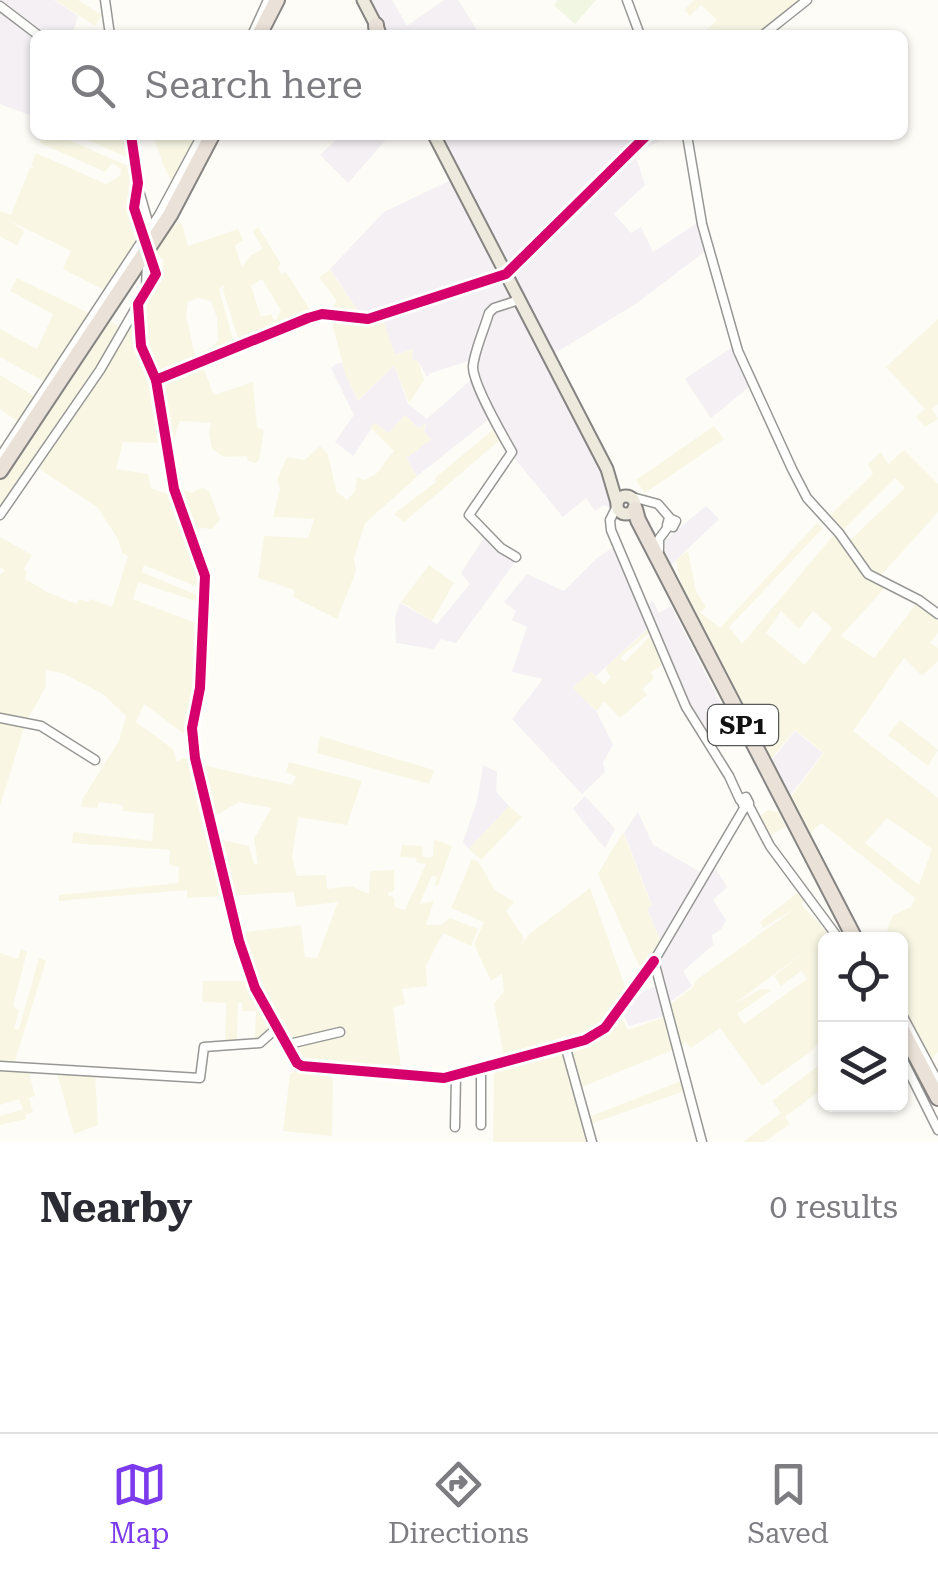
<!DOCTYPE html>
<html lang="en">
<head>
<meta charset="utf-8">
<style>
	:root { --surface:#fff; --page:#f2f2f3; --text:#2b2b33; --muted:#7c7c81; --line:#e1e1e2; --accent:#7c3aed }
	body { margin:0; font-family:"Roboto Serif",serif; background:var(--page); color:var(--text) }
	.controls { position:absolute; right:30px; bottom:30px; display:grid; overflow:hidden; border-radius:15px; box-shadow:0 2px 8px #0004 }
	.controls button { width:90px; height:90px; display:grid; place-items:center; padding:0; border:0; border-bottom:2px solid var(--line); background:var(--surface); color:var(--text); font:50px sans-serif }
	.list { margin:0; padding:0; list-style:none }
	h2 { display:flex; justify-content:space-between; align-items:center; height:130px; margin:0; padding:0 40px; font-size:42px }
	h2 small { font-size:32px; font-weight:400; color:var(--muted) }
	.icon { flex:none; width:55px; height:55px; fill:none; stroke:currentColor; stroke-width:2; stroke-linecap:round; stroke-linejoin:round }
	.map { position:relative; flex:none; width:938px; height:1142px; overflow:hidden }
	.search { position:absolute; background:var(--surface); box-shadow:0 2px 8px #0004; left:30px; right:30px; top:30px; height:110px; display:flex; align-items:center; gap:25px; box-sizing:border-box; padding:0 35px; border-radius:15px; color:var(--muted); font-size:38px }
	.sheet { height:290px; background:var(--surface) }
	nav { display:flex; justify-content:space-around; align-items:center; box-sizing:border-box; height:140px; border-top:2px solid var(--line); background:var(--surface); font-size:28px; color:var(--muted) }
	nav a { display:grid; justify-items:center; gap:5px }
	nav .on { color:var(--accent) }
	.map>svg:first-child { display:block }
</style>
</head>
<body>
<div class="map">
<svg width="938" height="1142" viewBox="0 0 938 1142">
	<rect width="100%" height="100%" fill="#fdfcf7"/>
	<g fill="#f5f0f3">
		<polygon points="0,0 54,0 78,16 72,35 35,35 35,117 0,104"/>
		<polygon points="366,0 392,0 407,26 444,0 458,0 480,35 384,35"/>
		<polygon points="341,135 390,135 348,183 320,155"/>
		<polygon points="437,135 672,135 635,153 645,185 614,214 631,233 641,227 653,252 700,221 708,249 637,303 547,358 607,480 613,497 610,508 604,505 595,511 586,498 563,517 514,458 493,416 417,476 406,458 431,439 424,432 426,424 418,428 405,415 389,434 375,423 353,456 335,442 354,415 331,368 336,364 342,363 358,401 394,365 408,404 427,419 472,379 472,360 431,373 427,377 418,361 412,360 413,349 395,355 382,318 365,321 330,269 384,212 453,179"/>
		<polygon points="733,347 750,386 711,418 685,379"/>
		<polygon points="706,506 719,519 670,566 663,542"/>
		<polygon points="485,536 517,559 456,643 441,639 434,649 396,643 395,618 400,603 437,624 470,584 461,573"/>
		<polygon points="614,547 647,629 596,676 591,672 574,687 596,711 613,745 603,762 605,772 582,794 512,719 543,679 512,672 527,627 512,620 516,611 504,602 527,574 564,591 597,558"/>
		<polygon points="653,601 659,613 671,606 732,726 706,741 644,606"/>
		<polygon points="795,731 823,753 789,797 771,761"/>
		<polygon points="483,765 497,772 496,792 509,806 469,849 463,842 477,801"/>
		<polygon points="585,796 615,829 605,848 573,809"/>
		<polygon points="638,812 653,845 704,874 712,863 727,887 713,900 726,920 721,929 712,935 713,945 683,971 692,986 666,1005 665,1016 629,1026 620,1008 626,999 660,984 656,964 663,947 647,908 652,905 624,833"/>
	</g>
	<g fill="#f9f7e4" fill-rule="evenodd">
		<polygon points="55,0 78,0 102,15 95,26"/>
		<polygon points="694,0 802,0 759,35 702,35 717,20 701,5 690,16 684,10"/>
		<polygon points="44,135 57,135 135,169 137,184 133,196 142,239 108,292 63,269 71,251 10,221 24,231 17,246 0,236 0,211 11,215 30,168 34,167 31,165 36,153 106,184 120,176 121,169 112,163 105,172 40,143"/>
		<polygon points="76,135 129,135 133,160"/>
		<polygon points="153,135 201,135 175,186 164,167"/>
		<path d="M 182,223 L 188,246 L 238,229 L 243,240 L 235,246 L 242,267 L 251,255 L 263,249 L 253,232 L 258,227 L 281,264 L 278,267 L 281,274 L 286,272 L 314,316 L 240,345 L 223,290 L 225,284 L 219,289 L 235,347 L 157,382 L 201,362 L 214,395 L 253,382 L 257,427 L 264,430 L 259,460 L 255,463 L 248,461 L 247,456 L 224,457 L 212,449 L 209,433 L 211,423 L 180,421 L 172,445 L 180,489 L 192,493 L 202,488 L 209,491 L 220,520 L 212,529 L 200,528 L 190,534 L 203,572 L 205,590 L 144,565 L 142,572 L 204,598 L 204,604 L 138,582 L 133,599 L 201,625 L 198,703 L 191,739 L 144,704 L 136,722 L 173,749 L 177,762 L 183,758 L 194,758 L 214,838 L 249,846 L 254,864 L 258,864 L 254,839 L 271,808 L 239,802 L 211,818 L 198,764 L 292,785 L 296,776 L 286,772 L 289,762 L 362,781 L 347,825 L 298,817 L 292,857 L 297,876 L 326,875 L 327,889 L 351,886 L 369,894 L 370,871 L 394,870 L 394,891 L 389,892 L 388,896 L 394,897 L 395,907 L 405,910 L 426,864 L 416,862 L 417,858 L 400,857 L 402,845 L 423,846 L 422,856 L 427,858 L 433,857 L 434,839 L 452,846 L 438,886 L 435,885 L 437,877 L 432,876 L 419,904 L 434,901 L 426,925 L 441,925 L 450,918 L 478,929 L 471,946 L 443,933 L 426,966 L 427,986 L 402,989 L 405,1004 L 393,1007 L 402,1075 L 333,1069 L 332,1136 L 283,1131 L 290,1074 L 301,1066 L 253,980 L 238,933 L 301,925 L 305,957 L 317,958 L 338,902 L 296,907 L 294,892 L 187,898 L 187,890 L 59,901 L 59,895 L 178,883 L 179,867 L 169,865 L 170,850 L 72,843 L 73,832 L 152,841 L 154,814 L 123,811 L 123,805 L 99,802 L 97,808 L 81,807 L 83,798 L 119,741 L 126,716 L 103,694 L 62,673 L 46,670 L 46,687 L 26,722 L 0,806 L 0,575 L 5,570 L 0,567 L 0,537 L 32,555 L 24,569 L 27,572 L 25,579 L 49,593 L 77,604 L 79,599 L 88,602 L 90,599 L 112,607 L 128,556 L 122,553 L 118,539 L 97,507 L 35,466 L 0,520 L 0,477 L 104,319 L 124,328 L 159,281 L 164,260 L 154,252 L 171,225 ZM 262,279 L 281,310 L 277,319 L 274,320 L 271,314 L 261,317 L 251,286 ZM 197,298 L 211,301 L 217,318 L 218,341 L 212,347 L 195,355 L 186,315 L 188,302 ZM 123,442 L 165,443 L 176,497 L 151,488 L 148,474 L 116,469 Z"/>
		<polygon points="330,270 365,321 382,317 395,355 413,349 412,360 418,361 424,380 409,403 394,365 358,400 346,376 331,320 330,310 337,301 319,277"/>
		<polygon points="17,278 93,315 47,383 0,357 0,329 37,349 53,314 10,291"/>
		<polygon points="938,319 938,404 932,409 938,419 925,427 916,417 925,409 886,367"/>
		<polygon points="0,375 37,398 20,423 0,409"/>
		<polygon points="405,415 418,428 426,424 424,432 431,440 406,458 417,477 365,523 354,558 356,571 337,619 293,597 295,590 258,578 264,536 308,538 314,519 273,517 280,489 277,480 287,457 305,460 320,446 328,454 336,491 347,500 355,491 357,477 364,480 376,474 394,451 370,427 375,423 389,433"/>
		<polygon points="714,426 724,439 645,493 636,480"/>
		<polygon points="494,429 501,439 404,522 394,514 436,482 435,478"/>
		<path d="M 904,450 L 938,484 L 938,512 L 877,580 L 885,588 L 841,636 L 874,658 L 917,603 L 938,621 L 938,633 L 930,643 L 938,648 L 938,661 L 922,676 L 904,658 L 853,731 L 938,798 L 938,1052 L 928,1063 L 901,1011 L 900,939 L 884,939 L 893,915 L 911,907 L 915,898 L 821,823 L 808,836 L 789,799 L 824,753 L 795,730 L 769,761 L 685,601 L 676,560 L 688,551 L 696,591 L 706,607 L 700,612 L 720,628 L 817,523 L 823,528 L 729,627 L 742,644 L 836,532 L 826,519 L 873,474 L 868,464 L 881,452 L 888,464 ZM 895,478 L 905,488 L 848,542 L 840,533 ZM 781,611 L 799,629 L 813,611 L 832,628 L 805,665 L 766,633 ZM 887,818 L 932,849 L 919,885 L 865,843 Z"/>
		<polygon points="429,565 454,583 432,621 401,602"/>
		<polygon points="647,630 649,633 620,658 625,662 650,636 662,665 651,672 654,678 642,689 647,695 620,718 604,701 597,711 573,688 591,672 604,685 611,677 606,671 607,666"/>
		<polygon points="900,720 938,750 928,766 888,735"/>
		<polygon points="320,736 434,770 429,784 317,753"/>
		<polygon points="509,806 522,817 481,860 469,849"/>
		<polygon points="768,810 778,812 786,827 768,836 758,817"/>
		<polygon points="623,832 652,906 647,909 662,945 642,972 598,874"/>
		<polygon points="472,859 478,861 495,890 514,902 506,911 524,938 521,946 528,935 590,888 627,992 616,1008 628,1030 665,1017 675,1049 577,1089 586,1118 684,1080 687,1090 588,1125 591,1142 493,1142 494,1067 505,1063 494,1003 504,992 502,974 491,981 474,944 484,922 451,908"/>
		<path d="M 800,891 L 806,900 L 801,904 L 833,939 L 826,939 L 825,1037 L 809,1053 L 762,1086 L 720,1028 L 691,1048 L 685,1042 L 678,1049 L 667,1007 L 693,987 L 695,981 L 797,907 L 763,928 L 760,922 ZM 807,950 L 774,976 L 781,986 L 801,971 L 807,979 L 744,1024 L 737,1014 L 772,990 L 761,989 L 734,1004 Z"/>
		<polygon points="21,949 27,952 13,1006 19,1010 14,1029 19,1029 39,958 46,961 13,1067 28,1069 35,1096 29,1098 33,1112 25,1115 26,1119 0,1125 0,1116 23,1109 19,1099 0,1105 0,953 18,959"/>
		<path d="M 203,981 L 251,981 L 276,1026 L 256,1044 L 225,1045 L 226,1003 L 202,1002 ZM 242,1002 L 242,1011 L 256,1011 L 255,1041 L 237,1040 L 238,1003 Z"/>
		<polygon points="823,1062 825,1087 785,1117 790,1124 765,1142 743,1142 781,1113 772,1101"/>
		<polygon points="56,1070 95,1073 98,1125 74,1134"/>
	</g>
	<polygon fill="#f0f6e1" points="558,0 596,0 575,24 554,5"/>
	<g fill="none" stroke-linecap="round" stroke-linejoin="round">
		<defs>
			<g id="minor">
				<polyline points="105,0 110,35"/>
				<polyline points="627,0 640,35"/>
				<polyline points="0,6 38,35"/>
				<polyline points="252,35 268,0"/>
				<polyline points="763,35 807,0"/>
				<polyline points="131,135 138,183 134,208 141,233"/>
				<polyline points="687,135 702,224 738,351 792,469 807,498 839,533 868,574 919,600 938,614"/>
				<polyline points="138,187 150,229"/>
				<polyline points="153,260 154,281 138,304 141,346 156,380 174,489 205,576 200,688 192,728 195,758 239,941 255,988 297,1063 302,1066 444,1078 585,1040 605,1028 654,961"/>
				<polyline points="146,290 147,260"/>
				<polyline points="156,380 308,318 322,314 368,319 506,274 647,135"/>
				<polyline points="0,457 159,215 202,135"/>
				<polyline points="632,497 658,504 670,518"/>
				<polyline points="617,506 610,520 611,530 686,707 729,776 740,800"/>
				<polyline points="0,515 100,370 137,306"/>
				<polygon points="669,518 676,521 673,527 667,525"/>
				<polyline points="659,550 659,539 668,527"/>
				<path d="M 516,557 L 501,548 L 469,515 L 512,452 C 503,436 472,383 473,366 C 475,349 484,330 489,313 L 494,308 L 519,300"/>
				<polyline points="0,718 41,726 95,760"/>
				<polygon points="746,797 749,803 743,805 741,799"/>
				<polyline points="748,804 770,846 839,939"/>
				<polyline points="900,1011 938,1082"/>
				<polyline points="289,1044 340,1032"/>
				<polyline points="565,1045 592,1142"/>
				<polyline points="900,1054 938,1130"/>
				<polyline points="0,1066 200,1078 204,1047 260,1043 278,1027"/>
				<polyline points="481,1125 481,1068"/>
				<polyline points="455,1127 456,1076"/>
				<polyline points="702,1142 654,961 746,805"/>
			</g>
			<g id="major">
				<polyline points="363,0 379,31"/>
				<polyline points="434,135 607,469 617,503"/>
				<circle cx="626" cy="505" r="9"/>
			</g>
			<g id="highway">
				<polyline points="376,25 377,35"/>
				<polyline points="259,35 277,0"/>
				<polyline points="0,471 170,215 212,135"/>
				<polyline points="635,509 638,520 855,939"/>
				<polyline points="900,1026 938,1098"/>
			</g>
		</defs>
		<use href="#minor" stroke="#979795" stroke-width="11"/>
		<use href="#major" stroke="#858482" stroke-width="15"/>
		<use href="#highway" stroke="#858482" stroke-width="18"/>
		<use href="#minor" stroke="#fffffe" stroke-width="8"/>
		<use href="#major" stroke="#ede9dc" stroke-width="11"/>
		<use href="#highway" stroke="#eae1d8" stroke-width="14"/>
		<defs>
			<polyline id="minor-bridge" points="141,233 153,260"/>
		</defs>
		<use href="#minor-bridge" stroke="#979795" stroke-width="11" stroke-linecap="butt"/>
		<use href="#minor-bridge" stroke="#fffffe" stroke-width="8"/>
		<defs>
			<g id="cycleway">
				<polyline points="131,135 138,183 134,208 156,274 138,304 141,346 156,380 174,489 205,576 200,688 192,728 195,758 239,941 255,988 297,1063 302,1066 444,1078 585,1040 605,1028 654,961"/>
				<polyline points="156,380 308,318 322,314 368,319 506,274 647,135"/>
			</g>
		</defs>
		<use href="#cycleway" stroke="#fff" stroke-width="16"/>
		<use href="#cycleway" stroke="#d6006c" stroke-width="10"/>
	</g>
	<g text-anchor="middle" dominant-baseline="central" stroke-width="10" stroke-linejoin="round" paint-order="stroke">
		<rect fill="#fff" stroke="#585858" stroke-width="2.5" x="708" y="705" width="70" height="40" rx="8"/>
		<g font-size="25" font-weight="bold" fill="#111">
			<text x="743" y="725">SP1</text>
		</g>
	</g>
</svg>
<div class="controls">
<button><svg class="icon" aria-label="locate" viewBox="0 0 24 24"><circle cx="12" cy="12" r="6"/><path d="M12 2v4M12 18v4M2 12h4M18 12h4"/></svg></button>
<button><svg class="icon" aria-label="layers" viewBox="0 0 24 24"><path d="M12 4l9 5-9 5-9-5zM3 14l9 5 9-5"/></svg></button>
</div>
<div class="search"><svg class="icon" aria-label="search" viewBox="0 0 24 24"><circle cx="10" cy="10" r="6"/><path d="M15 15l6 6"/></svg>Search here</div>
</div>
<section class="sheet">
<h2>Nearby<small>0 results</small></h2>
<ul class="list">
</ul>
</section>
<nav>
<a class="on"><svg class="icon" aria-label="map" viewBox="0 0 24 24"><path d="M3 6l6-2 6 2 6-2v14l-6 2-6-2-6 2zM9 4v14M15 6v14"/></svg>Map</a>
<a><svg class="icon" aria-label="directions" viewBox="0 0 24 24"><path d="M12 3l9 9-9 9-9-9zM9 14v-3h6M13 9l2 2-2 2"/></svg>Directions</a>
<a><svg class="icon" aria-label="saved" viewBox="0 0 24 24"><path d="M7 4h10v16l-5-4-5 4z"/></svg>Saved</a>
</nav>
</body>
</html>
